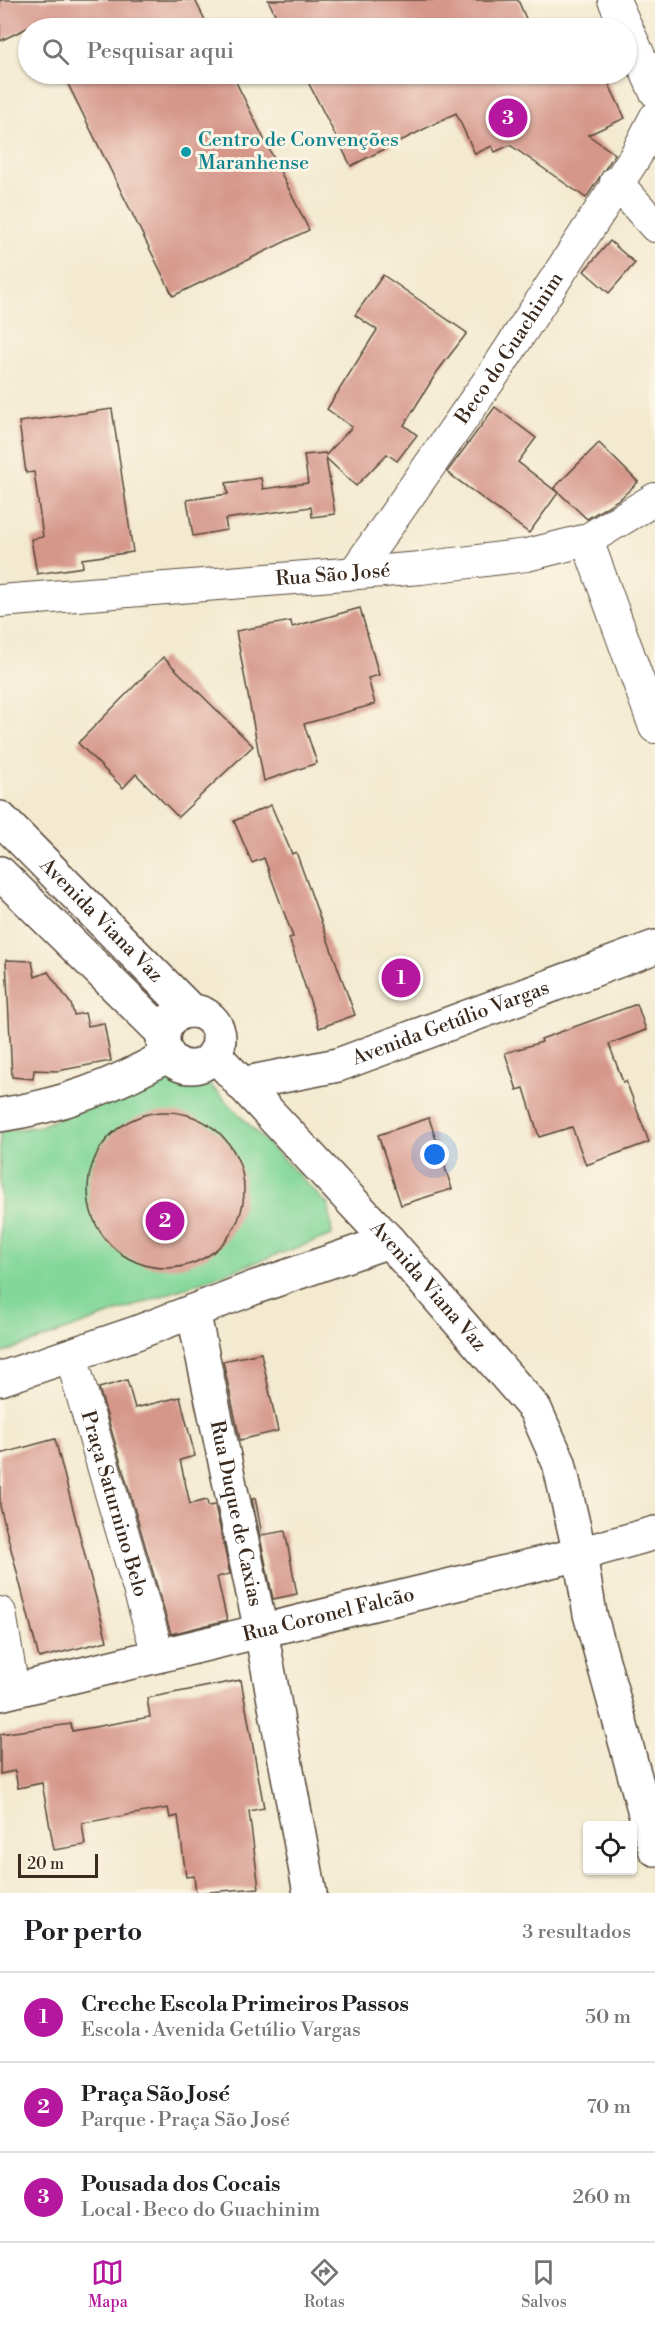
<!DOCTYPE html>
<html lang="pt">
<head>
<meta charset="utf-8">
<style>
	:root { --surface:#fff; --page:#f6f6f6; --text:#202124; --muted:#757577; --line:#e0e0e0; --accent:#b5179e }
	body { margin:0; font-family:"Libre Bodoni",serif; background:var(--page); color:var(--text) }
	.controls { position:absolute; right:18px; bottom:18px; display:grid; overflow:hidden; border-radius:6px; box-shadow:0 2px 4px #0004 }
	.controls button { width:54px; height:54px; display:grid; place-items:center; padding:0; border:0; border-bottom:2px solid var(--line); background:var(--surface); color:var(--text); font:30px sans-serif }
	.scale { position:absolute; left:18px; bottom:15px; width:80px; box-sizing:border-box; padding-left:6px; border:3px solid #3b2a1e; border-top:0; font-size:16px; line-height:21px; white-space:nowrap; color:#3b2a1e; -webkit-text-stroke:4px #fcf5e5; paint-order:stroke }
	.you { position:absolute; left:435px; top:1155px; width:21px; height:21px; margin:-15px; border:4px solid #fff; border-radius:50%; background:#1a73e8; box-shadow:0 0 0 9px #1a73e833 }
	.badge { display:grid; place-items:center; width:39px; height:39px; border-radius:50%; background:var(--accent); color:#fff; font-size:20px; font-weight:700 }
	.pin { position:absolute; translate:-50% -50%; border:3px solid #fff; box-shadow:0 2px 6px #0006 }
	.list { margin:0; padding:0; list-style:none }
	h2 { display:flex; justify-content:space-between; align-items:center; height:78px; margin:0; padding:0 24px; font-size:26px }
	h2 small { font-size:20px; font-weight:400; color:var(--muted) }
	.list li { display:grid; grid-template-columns:39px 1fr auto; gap:18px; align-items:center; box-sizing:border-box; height:90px; padding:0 24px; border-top:2px solid var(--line) }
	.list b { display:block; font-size:22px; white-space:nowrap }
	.list p { margin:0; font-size:20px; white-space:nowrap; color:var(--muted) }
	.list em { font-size:20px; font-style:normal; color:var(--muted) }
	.icon { flex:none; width:33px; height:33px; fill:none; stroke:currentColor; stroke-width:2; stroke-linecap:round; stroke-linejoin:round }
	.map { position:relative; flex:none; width:655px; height:1893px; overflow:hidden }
	.search { position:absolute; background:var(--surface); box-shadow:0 2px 4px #0004; left:18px; right:18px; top:18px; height:66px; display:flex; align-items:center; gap:15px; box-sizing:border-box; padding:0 21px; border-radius:33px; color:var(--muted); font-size:22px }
	.sheet { height:348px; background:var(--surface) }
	nav { display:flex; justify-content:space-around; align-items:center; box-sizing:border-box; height:84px; border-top:2px solid var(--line); background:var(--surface); font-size:16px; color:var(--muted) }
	nav a { display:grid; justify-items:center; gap:3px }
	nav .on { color:var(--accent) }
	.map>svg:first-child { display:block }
</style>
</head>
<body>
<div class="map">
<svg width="655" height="1893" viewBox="0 0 655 1893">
	<rect width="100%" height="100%" fill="#fcf5e5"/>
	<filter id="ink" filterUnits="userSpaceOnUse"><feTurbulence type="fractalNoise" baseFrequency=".0167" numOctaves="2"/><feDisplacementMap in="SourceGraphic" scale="12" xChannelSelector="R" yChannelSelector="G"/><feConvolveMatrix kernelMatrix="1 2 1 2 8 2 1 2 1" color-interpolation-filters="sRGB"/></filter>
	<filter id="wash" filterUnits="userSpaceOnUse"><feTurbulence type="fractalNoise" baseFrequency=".008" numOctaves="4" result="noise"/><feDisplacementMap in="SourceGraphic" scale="24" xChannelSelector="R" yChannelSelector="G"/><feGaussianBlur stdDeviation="1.35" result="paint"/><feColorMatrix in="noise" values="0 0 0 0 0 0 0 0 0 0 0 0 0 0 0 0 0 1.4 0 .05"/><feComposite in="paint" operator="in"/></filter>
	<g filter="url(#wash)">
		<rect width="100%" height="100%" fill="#f3ead0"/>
		<polygon fill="#83d79a" stroke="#5f805c" stroke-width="1.5" points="172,1073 205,1080 329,1206 332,1235 0,1354 0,1132 40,1126"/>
		<g id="blocks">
			<g fill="#d6978b">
				<polygon points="0,0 195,0 209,28 27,28 0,41"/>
				<polygon points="268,0 518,0 530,28 282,28"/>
				<polygon points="63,74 232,74 309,230 173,296"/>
				<polygon points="304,74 604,74 625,118 588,135 615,154 586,198 510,145 495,152 492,146 475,154 456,113 351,166"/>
				<polygon points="610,241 635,263 609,293 584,271"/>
				<polygon points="383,275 467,333 437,372 404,425 417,435 397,461 387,454 356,486 326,458 335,514 312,517 311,507 225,519 227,530 193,536 187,500 228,494 226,483 261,478 263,489 308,483 304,455 325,453 326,455 352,427 327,409 377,330 355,315"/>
				<polygon points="495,407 536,438 518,462 558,493 529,533 447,472"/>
				<polygon points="112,409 133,552 82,559 83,567 37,574 31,539 43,537 34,472 26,473 19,422"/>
				<polygon points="599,443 638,482 621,498 587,519 554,488"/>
				<polygon points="360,608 379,675 368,678 375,704 304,724 317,763 264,781 236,631 291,621 292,627"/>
				<polygon points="163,657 253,746 178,817 136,774 123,788 78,743"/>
				<polygon points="271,805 292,854 296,852 355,1015 319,1028 289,938 293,937 264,858 252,863 234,821"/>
				<polygon points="6,960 32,961 35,977 48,972 71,1004 74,1015 85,1013 88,1026 104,1023 111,1061 57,1071 34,1070 33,1079 12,1077"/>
				<polygon points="637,1004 646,1030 609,1044 623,1082 626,1081 649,1142 586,1165 572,1127 539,1137 524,1088 517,1090 505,1053 542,1042 541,1039"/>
				<circle cx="166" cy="1190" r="78"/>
				<polygon points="429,1118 452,1189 401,1205 378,1135"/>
				<polygon points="261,1353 278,1431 240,1440 223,1361"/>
				<polygon points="127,1380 135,1408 180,1397 195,1456 180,1460 190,1504 207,1500 208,1506 215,1505 230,1574 217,1577 227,1620 171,1634 99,1388"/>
				<polygon points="55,1439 107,1641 39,1658 0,1506 0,1454"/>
				<polygon points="255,1498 262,1535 285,1531 297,1594 273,1599 252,1499"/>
				<polygon points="241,1680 264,1808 249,1811 259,1888 196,1893 194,1876 186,1877 178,1816 170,1818 168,1808 82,1823 85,1845 54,1850 42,1783 18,1788 15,1771 0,1774 0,1734 71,1724 72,1731 150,1717 147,1698"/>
			</g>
		</g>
	</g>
	<g filter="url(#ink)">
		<use href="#blocks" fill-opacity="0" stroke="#574739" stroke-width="1.5"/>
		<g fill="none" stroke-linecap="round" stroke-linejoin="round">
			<defs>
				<g id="minor">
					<polyline points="614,0 655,91"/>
					<polyline points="616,182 655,226"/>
					<polyline points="587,540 655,727"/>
					<path id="s1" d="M 355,572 L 495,372 L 635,157 L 655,118"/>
					<path id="s2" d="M 0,601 L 421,568 L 527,555 L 587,540 L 655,499"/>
					<path id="s3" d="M 71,1356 L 158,1654"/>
					<polyline points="0,1613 13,1690"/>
				</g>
				<g id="tertiary">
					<path id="s4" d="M 0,818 L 191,1011"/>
					<polyline points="0,873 163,1033"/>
					<circle cx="191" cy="1039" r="28"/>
					<path id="s5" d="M 214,1054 L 389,1241 L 535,1409 L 559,1463 L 580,1554 L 590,1614 L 655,1849"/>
					<path id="s6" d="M 241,1084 L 338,1065 L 655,947"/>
					<path d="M 0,1115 C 60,1106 115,1086 168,1055"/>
					<path id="s7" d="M 193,1311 L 261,1631 L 310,1893"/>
					<polyline points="0,1379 136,1333 256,1287 389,1241"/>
				</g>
				<g id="secondary">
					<path id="s8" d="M 0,1694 L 580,1554 L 655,1533"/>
				</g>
			</defs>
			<use href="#minor" stroke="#574739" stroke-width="34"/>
			<use href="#tertiary" stroke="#574739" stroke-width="36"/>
			<use href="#secondary" stroke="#574739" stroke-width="36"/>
			<use href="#minor" stroke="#fff" stroke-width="32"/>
			<use href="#tertiary" stroke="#fff" stroke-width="33"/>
			<use href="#secondary" stroke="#fff" stroke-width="33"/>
		</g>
	</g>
	<circle fill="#0f9aa8" stroke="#fcf5e5" stroke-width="2" cx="186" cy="152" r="6"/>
	<g text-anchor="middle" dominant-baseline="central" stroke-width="6" stroke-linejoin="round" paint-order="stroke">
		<g font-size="20" fill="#0d838f" stroke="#fcf5e5" text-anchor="start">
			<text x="198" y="140">Centro de Convenções<tspan x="198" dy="23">Maranhense</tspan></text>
		</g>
		<g font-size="20" fill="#3b2a1e" stroke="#fcf5e5">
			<text stroke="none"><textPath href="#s1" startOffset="272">Beco do Guachinim</textPath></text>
			<text stroke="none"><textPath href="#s2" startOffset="334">Rua São José</textPath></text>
			<text stroke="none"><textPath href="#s4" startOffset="144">Avenida Viana Vaz</textPath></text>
			<text stroke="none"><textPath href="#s6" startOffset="219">Avenida Getúlio Vargas</textPath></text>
			<text stroke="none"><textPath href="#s5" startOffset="316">Avenida Viana Vaz</textPath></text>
			<text stroke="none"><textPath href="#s3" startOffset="154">Praça Saturnino Belo</textPath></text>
			<text stroke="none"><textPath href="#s7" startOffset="207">Rua Duque de Caxias</textPath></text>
			<text stroke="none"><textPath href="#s8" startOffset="338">Rua Coronel Falcão</textPath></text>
		</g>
	</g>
</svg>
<div class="controls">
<button><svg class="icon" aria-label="locate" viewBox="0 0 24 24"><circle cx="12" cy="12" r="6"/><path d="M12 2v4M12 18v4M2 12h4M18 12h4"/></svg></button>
</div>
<div class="scale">20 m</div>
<div class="you"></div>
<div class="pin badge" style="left:401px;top:978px">1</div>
<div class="pin badge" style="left:165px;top:1221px">2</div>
<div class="pin badge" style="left:508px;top:118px">3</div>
<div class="search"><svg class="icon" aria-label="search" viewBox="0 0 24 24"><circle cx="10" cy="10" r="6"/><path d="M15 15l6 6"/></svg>Pesquisar aqui</div>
</div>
<section class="sheet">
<h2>Por perto<small>3 resultados</small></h2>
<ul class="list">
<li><span class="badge">1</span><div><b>Creche Escola Primeiros Passos</b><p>Escola · Avenida Getúlio Vargas</p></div><em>50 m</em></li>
<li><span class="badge">2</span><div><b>Praça São José</b><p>Parque · Praça São José</p></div><em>70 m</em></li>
<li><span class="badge">3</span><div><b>Pousada dos Cocais</b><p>Local · Beco do Guachinim</p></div><em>260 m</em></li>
</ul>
</section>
<nav>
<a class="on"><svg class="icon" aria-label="map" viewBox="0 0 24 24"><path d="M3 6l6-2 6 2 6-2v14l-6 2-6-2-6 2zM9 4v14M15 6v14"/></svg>Mapa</a>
<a><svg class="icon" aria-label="directions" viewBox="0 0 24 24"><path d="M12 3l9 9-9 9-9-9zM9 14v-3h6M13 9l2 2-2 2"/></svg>Rotas</a>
<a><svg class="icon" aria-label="saved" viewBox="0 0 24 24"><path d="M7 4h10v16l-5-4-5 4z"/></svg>Salvos</a>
</nav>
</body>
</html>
